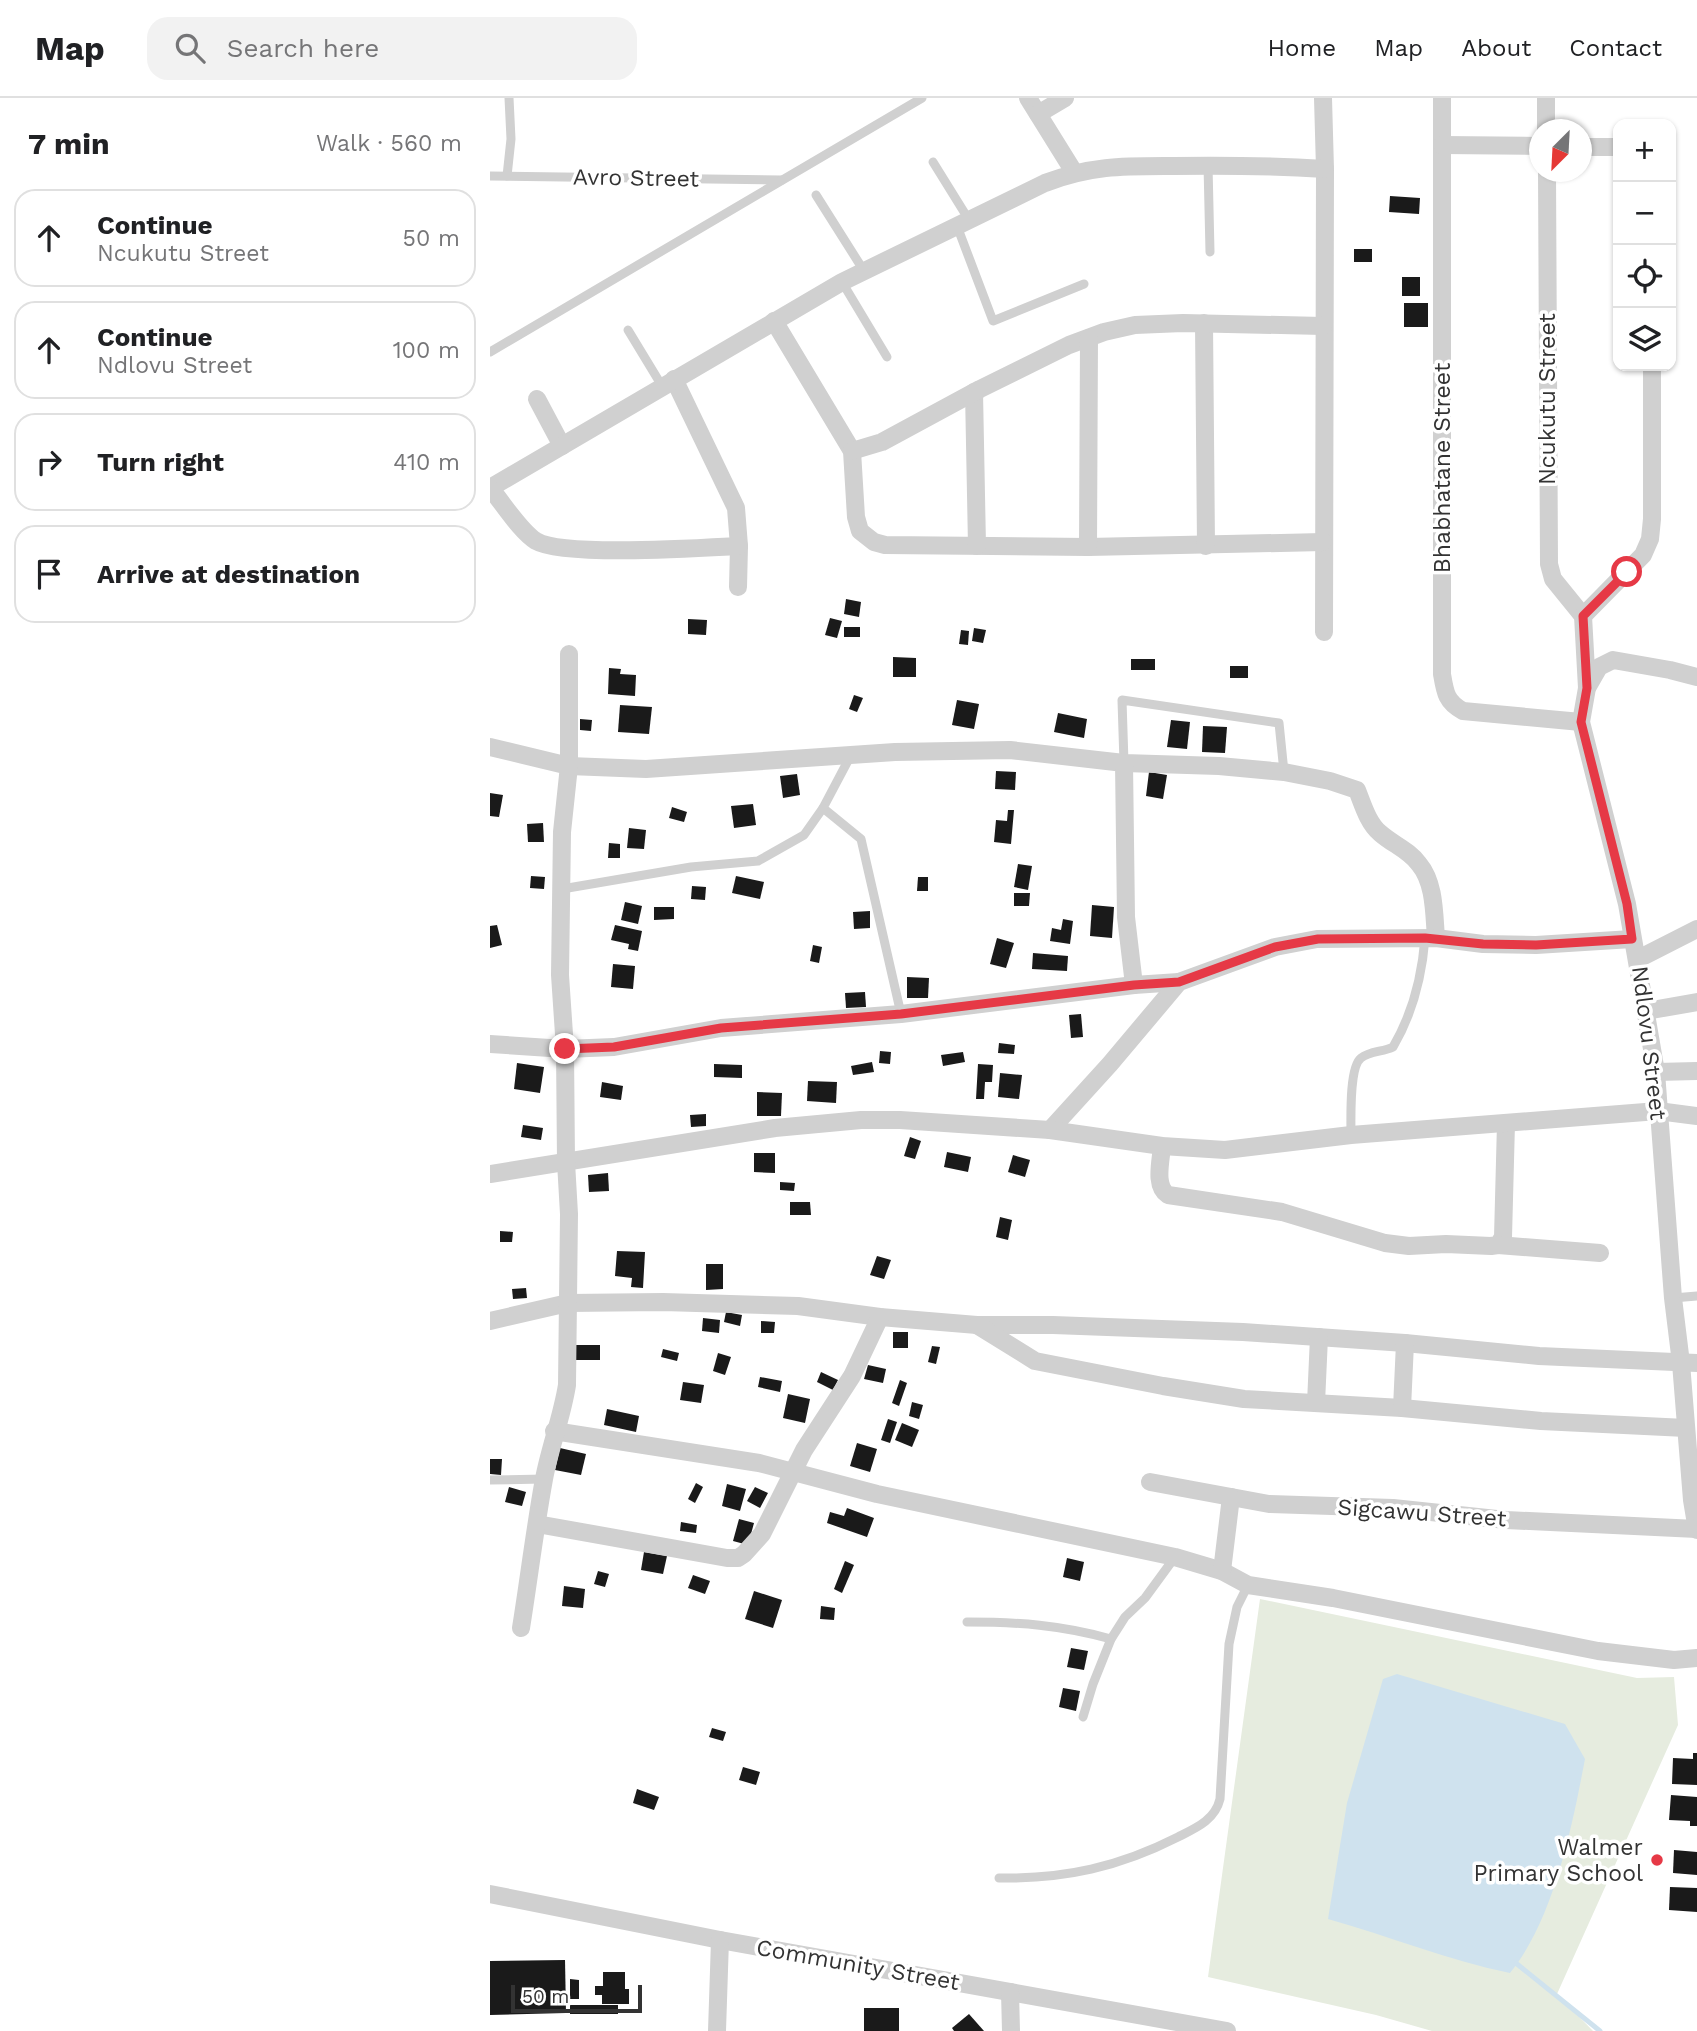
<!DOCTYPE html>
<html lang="en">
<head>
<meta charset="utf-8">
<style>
	:root { --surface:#fff; --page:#f2f2f2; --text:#202124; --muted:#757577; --line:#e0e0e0 }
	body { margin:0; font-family:"Work Sans",sans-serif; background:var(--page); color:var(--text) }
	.controls { position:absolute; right:21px; top:21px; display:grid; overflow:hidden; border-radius:14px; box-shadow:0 2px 5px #0004 }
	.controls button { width:63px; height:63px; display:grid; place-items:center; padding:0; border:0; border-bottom:2px solid var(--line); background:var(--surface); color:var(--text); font:35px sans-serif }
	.compass { position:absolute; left:1039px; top:21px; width:63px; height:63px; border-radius:50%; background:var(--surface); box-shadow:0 2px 5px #0004; rotate:204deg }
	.scale { position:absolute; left:21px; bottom:18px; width:131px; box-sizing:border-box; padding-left:7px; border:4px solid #333; border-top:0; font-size:19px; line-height:24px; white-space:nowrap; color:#333; -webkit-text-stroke:5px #fff; paint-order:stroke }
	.stop { position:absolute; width:21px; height:21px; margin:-16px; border:5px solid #e63946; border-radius:50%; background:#fff }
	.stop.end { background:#e63946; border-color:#fff; box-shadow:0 2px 7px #0008 }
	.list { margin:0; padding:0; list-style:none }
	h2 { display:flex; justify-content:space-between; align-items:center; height:91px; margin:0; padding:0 28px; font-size:30px }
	h2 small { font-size:23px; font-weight:400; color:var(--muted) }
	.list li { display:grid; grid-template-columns:46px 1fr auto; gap:21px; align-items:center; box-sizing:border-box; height:98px; margin:0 14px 14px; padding:0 14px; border:2px solid var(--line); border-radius:21px }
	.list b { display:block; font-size:26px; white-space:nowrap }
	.list p { margin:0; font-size:23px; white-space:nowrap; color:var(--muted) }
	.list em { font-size:23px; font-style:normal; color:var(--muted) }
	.icon { flex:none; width:38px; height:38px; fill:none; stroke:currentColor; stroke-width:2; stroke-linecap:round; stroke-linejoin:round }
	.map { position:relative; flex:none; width:1207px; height:1933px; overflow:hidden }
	header { display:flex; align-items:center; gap:42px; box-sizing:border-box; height:98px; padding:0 35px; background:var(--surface); border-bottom:2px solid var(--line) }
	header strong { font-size:33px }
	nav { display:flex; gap:38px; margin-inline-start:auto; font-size:24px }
	.search { width:490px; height:63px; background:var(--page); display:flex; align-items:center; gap:18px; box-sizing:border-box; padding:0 24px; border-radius:21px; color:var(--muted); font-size:26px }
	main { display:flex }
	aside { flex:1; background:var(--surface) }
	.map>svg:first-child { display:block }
</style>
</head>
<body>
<header>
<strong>Map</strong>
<div class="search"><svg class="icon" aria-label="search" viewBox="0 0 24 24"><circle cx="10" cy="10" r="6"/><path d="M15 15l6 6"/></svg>Search here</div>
<nav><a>Home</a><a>Map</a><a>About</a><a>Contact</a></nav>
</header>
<main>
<aside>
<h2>7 min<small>Walk · 560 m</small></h2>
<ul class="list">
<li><svg class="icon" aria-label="ahead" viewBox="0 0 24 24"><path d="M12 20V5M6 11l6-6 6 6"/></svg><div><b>Continue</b><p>Ncukutu Street</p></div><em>50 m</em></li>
<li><svg class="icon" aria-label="ahead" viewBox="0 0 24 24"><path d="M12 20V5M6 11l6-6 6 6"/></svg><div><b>Continue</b><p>Ndlovu Street</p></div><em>100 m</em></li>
<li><svg class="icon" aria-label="right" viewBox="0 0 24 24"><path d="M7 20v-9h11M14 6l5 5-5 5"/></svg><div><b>Turn right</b></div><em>410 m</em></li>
<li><svg class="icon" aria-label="arrive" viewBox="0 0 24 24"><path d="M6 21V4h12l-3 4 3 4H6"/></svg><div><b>Arrive at destination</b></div></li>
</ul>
</aside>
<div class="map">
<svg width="1207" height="1933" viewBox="0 0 1207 1933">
	<rect width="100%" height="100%" fill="#fff"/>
	<polygon fill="#e6ecdf" points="770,1501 1147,1580 1184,1579 1188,1627 1067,1896 1103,1933 942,1933 886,1917 718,1879"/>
	<path fill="#cfe2ee" d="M 907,1576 L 1075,1626 L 1095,1661 C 1082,1729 1064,1821 1020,1875 C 957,1862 899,1838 838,1821 L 857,1705 L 893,1581 Z"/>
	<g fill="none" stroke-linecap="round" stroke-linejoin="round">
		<polyline stroke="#cfe2ee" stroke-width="5" points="1027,1866 1110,1933"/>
	</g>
	<g fill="#1a1a1a">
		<polygon points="900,98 930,100 929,116 899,114"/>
		<rect x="864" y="151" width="18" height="13"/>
		<rect x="912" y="179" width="18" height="19"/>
		<rect x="914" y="205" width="24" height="24"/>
		<polygon points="356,501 371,504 369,519 354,516"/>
		<polygon points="340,520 352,523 347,540 335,537"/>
		<polygon points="198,521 217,522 216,537 198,536"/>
		<rect x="354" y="529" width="16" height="10"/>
		<polygon points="484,530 496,532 493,545 482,543"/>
		<polygon points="471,532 479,533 478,547 469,546"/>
		<polygon points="403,559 426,560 426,579 403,579"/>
		<rect x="641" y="561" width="24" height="11"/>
		<rect x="740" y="568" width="18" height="12"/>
		<polygon points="119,570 131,571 130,576 146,577 145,598 118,596"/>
		<polygon points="364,597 373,600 367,614 359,611"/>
		<polygon points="467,602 489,606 484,631 462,627"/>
		<polygon points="130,607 162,609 159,636 128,634"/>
		<polygon points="568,615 597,621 594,640 564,634"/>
		<polygon points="90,621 102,622 101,633 90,632"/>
		<polygon points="681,622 700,624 697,651 677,649"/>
		<polygon points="713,628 737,629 735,655 712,654"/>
		<polygon points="506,673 526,674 525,692 505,691"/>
		<polygon points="659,674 677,677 673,701 656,698"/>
		<polygon points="307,676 310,697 293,700 290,678"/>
		<polygon points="0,695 13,697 9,719 0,718"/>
		<polygon points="263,706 266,727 244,730 241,708"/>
		<polygon points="182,709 197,714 194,724 179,720"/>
		<polygon points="518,712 524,712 521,746 504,744 506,722 517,723"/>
		<polygon points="53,725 54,744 38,744 37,726"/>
		<polygon points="139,730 156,732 154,751 137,750"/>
		<polygon points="119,745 130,746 130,760 118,760"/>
		<polygon points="528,766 542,768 538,792 524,789"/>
		<polygon points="41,778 55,779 54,791 40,790"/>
		<polygon points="246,778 274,784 270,801 242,795"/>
		<polygon points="428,779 438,779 438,793 427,793"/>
		<polygon points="202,788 216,789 215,802 201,801"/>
		<polygon points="524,795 540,795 539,808 524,808"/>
		<polygon points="135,804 152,808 148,826 131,822"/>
		<polygon points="602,807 624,809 622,840 600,838"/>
		<polygon points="164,809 184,809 184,821 164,822"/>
		<polygon points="380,813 380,830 364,831 363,814"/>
		<polygon points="573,821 583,823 580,846 560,843 562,830 571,832"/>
		<polygon points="7,827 12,847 0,850 0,828"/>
		<polygon points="125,827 152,833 148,853 138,851 139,846 121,842"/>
		<polygon points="507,840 524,845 516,870 500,866"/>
		<polygon points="323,847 332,849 329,865 320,863"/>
		<polygon points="543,855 578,858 577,873 542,871"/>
		<polygon points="123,866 145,868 143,891 121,889"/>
		<polygon points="417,879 439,880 438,900 417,900"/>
		<polygon points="375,894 376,909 356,910 355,895"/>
		<polygon points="591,916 593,939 581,940 579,917"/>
		<polygon points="509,945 525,947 524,956 508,955"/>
		<polygon points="390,953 401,954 400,966 389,965"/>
		<polygon points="473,954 475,964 453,968 451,957"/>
		<polygon points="382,964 384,974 363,977 361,968"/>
		<polygon points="27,965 54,969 50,995 24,991"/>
		<polygon points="224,966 252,967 252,980 224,979"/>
		<polygon points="488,966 503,967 502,984 495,984 494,1001 486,1001"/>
		<polygon points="510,975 532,977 529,1001 508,999"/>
		<polygon points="318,983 347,984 346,1005 317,1003"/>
		<polygon points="112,984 133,988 131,1002 110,999"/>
		<polygon points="267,994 292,995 291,1018 267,1018"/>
		<polygon points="216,1016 216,1028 201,1029 200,1017"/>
		<polygon points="33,1027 53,1030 51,1042 31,1039"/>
		<polygon points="420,1039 431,1043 425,1061 414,1058"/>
		<polygon points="457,1054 481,1059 478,1074 454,1069"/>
		<polygon points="264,1055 285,1055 285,1075 264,1074"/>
		<polygon points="523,1057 540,1062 535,1079 518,1074"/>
		<polygon points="118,1075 119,1093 99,1094 98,1077"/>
		<polygon points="290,1084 305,1085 304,1093 290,1092"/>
		<polygon points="300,1104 320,1104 321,1117 300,1117"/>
		<polygon points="510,1119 522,1122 518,1142 506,1139"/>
		<polygon points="10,1133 23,1134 22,1144 10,1144"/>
		<polygon points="127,1153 155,1154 153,1190 141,1189 142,1180 125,1178"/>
		<polygon points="387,1158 401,1162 394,1181 380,1177"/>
		<polygon points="216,1166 233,1166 233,1191 216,1192"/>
		<polygon points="36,1190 37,1200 23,1201 22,1191"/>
		<polygon points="236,1214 252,1217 250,1228 234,1224"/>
		<polygon points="213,1220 230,1222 229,1235 212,1233"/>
		<polygon points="271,1223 285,1224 284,1235 271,1235"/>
		<rect x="403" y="1234" width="15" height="16"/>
		<rect x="83" y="1247" width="27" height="15"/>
		<polygon points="442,1248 450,1249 446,1266 438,1264"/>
		<polygon points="173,1251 189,1255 187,1263 171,1259"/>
		<polygon points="228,1255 241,1259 235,1277 223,1273"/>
		<polygon points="378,1267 396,1271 393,1285 374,1281"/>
		<polygon points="331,1274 348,1282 343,1292 327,1284"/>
		<polygon points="270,1279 292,1283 290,1294 268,1289"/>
		<polygon points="410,1282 417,1285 409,1308 402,1305"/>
		<polygon points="193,1284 214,1287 211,1305 190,1302"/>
		<polygon points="298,1296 320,1301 315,1325 293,1320"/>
		<polygon points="422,1304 433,1307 429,1321 419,1318"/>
		<polygon points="117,1311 149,1318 146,1334 114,1327"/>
		<polygon points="398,1321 407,1324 400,1345 391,1342"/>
		<polygon points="412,1325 429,1332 422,1349 405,1342"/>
		<polygon points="367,1345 387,1351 380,1374 360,1368"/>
		<polygon points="70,1350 96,1356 91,1377 65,1372"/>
		<polygon points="0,1361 12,1361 11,1377 0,1376"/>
		<polygon points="206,1385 213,1389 205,1405 198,1401"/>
		<polygon points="237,1386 256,1391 250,1413 232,1408"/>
		<polygon points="19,1389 36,1394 32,1408 15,1404"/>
		<polygon points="265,1389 278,1395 270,1410 257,1403"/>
		<polygon points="357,1410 384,1420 377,1439 337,1425 340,1414 354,1418"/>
		<polygon points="249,1421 264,1425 258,1447 243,1443"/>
		<polygon points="191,1424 207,1427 206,1435 190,1433"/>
		<polygon points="154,1454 177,1458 173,1476 151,1472"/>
		<polygon points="577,1460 594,1464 590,1483 573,1479"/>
		<polygon points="355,1463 364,1467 352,1495 344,1491"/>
		<polygon points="108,1473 119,1476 115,1489 104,1486"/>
		<polygon points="203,1477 220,1483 215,1496 198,1490"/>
		<polygon points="74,1488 95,1491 93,1510 72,1508"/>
		<polygon points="264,1493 292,1502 283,1530 255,1521"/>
		<polygon points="331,1508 345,1510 344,1522 330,1521"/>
		<polygon points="581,1550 598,1553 594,1572 577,1569"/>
		<polygon points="573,1590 590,1593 586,1613 569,1609"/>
		<polygon points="222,1630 236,1634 233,1643 219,1639"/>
		<polygon points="1203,1655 1207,1655 1207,1687 1182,1686 1183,1660 1203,1661"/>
		<polygon points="253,1669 270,1674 266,1687 249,1682"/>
		<polygon points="147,1691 169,1699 164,1712 143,1705"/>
		<polygon points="1181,1697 1207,1699 1207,1728 1200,1728 1200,1723 1179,1722"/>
		<polygon points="1184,1752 1207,1754 1207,1777 1183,1775"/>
		<polygon points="1180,1789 1207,1790 1207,1814 1179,1812"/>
		<polygon points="75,1862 76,1915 0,1917 0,1863"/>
		<polygon points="113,1874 135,1874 135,1891 139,1891 139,1906 112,1906 112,1897 105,1897 105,1888 113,1888"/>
		<polygon points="80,1881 89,1882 89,1901 80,1901"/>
		<rect x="80" y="1907" width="48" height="9"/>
		<rect x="374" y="1910" width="35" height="23"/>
		<polygon points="479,1916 494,1933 464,1933 462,1930"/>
	</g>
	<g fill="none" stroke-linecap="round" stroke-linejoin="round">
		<g stroke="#d0d0d0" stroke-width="9">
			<polyline points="443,64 479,122"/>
			<polyline points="718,67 720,154"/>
			<polyline points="0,78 292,82"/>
			<polyline points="17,78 21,41 19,0"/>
			<polyline points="326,97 374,173"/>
			<polyline points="467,128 503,223 594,186"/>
			<polyline points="352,184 397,259"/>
			<polyline points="138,232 172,288"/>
			<polyline points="0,254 432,0"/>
			<polyline points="361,657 333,710 371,741 411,916"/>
			<polyline points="634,665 632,602 789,625 794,674"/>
			<polyline points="72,791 201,769 268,763 314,737 333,710"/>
			<path d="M 861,1037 C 861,1022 859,969 871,960 C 880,953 893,954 903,949 C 923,915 932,878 935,840"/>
			<polyline points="1183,1200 1207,1198"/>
			<polyline points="0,1382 54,1381"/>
			<path d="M 477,1524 C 528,1524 571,1527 621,1541"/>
			<polyline points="593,1619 603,1586 621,1541 635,1519 655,1500 685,1459"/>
			<path d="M 509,1780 C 575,1781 629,1769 688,1739 C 706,1730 725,1722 730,1701 L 739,1546 L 747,1509 L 758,1487"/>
		</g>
		<g stroke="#d0d0d0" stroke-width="18">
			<polyline points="538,0 584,74"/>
			<polyline points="833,0 835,71 834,534"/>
			<path d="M 952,0 L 952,576 C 955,594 956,604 973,613 L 1091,624"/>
			<polyline points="1056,0 1056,32"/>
			<polyline points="548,16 575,0"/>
			<polyline points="952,47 1050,48"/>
			<polyline points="1092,49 1128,49"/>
			<polyline points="1057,74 1059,466 1063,481 1093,518 1097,590"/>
			<polyline points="284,223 362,353 366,419 370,433 384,444 395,447 598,449 833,444"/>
			<polyline points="714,225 716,448"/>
			<polyline points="184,281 246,410 249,448 248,489"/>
			<polyline points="484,294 487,448"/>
			<polyline points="47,301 72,348"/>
			<polyline points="362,353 392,344 490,291 579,247 614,234 645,227 693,225 833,228"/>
			<path d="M 0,390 L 352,184 L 555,85 C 602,67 635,68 683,68 C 734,67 784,68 835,71"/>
			<path d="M 0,390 C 13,405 30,433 46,443 C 73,459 211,450 249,448"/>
			<polyline points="598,449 599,240"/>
			<polyline points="1093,518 1153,457 1160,441 1162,421 1162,268"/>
			<polyline points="1207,579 1180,572 1123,562 1109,569 1097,590 1091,624 1137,806 1166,974 1183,1200 1191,1265 1202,1402 1207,1432"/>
			<path d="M 0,649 L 79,668 L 156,671 L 405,654 L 520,652 L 634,665 L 729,668 L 794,674 L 840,683 L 867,692 C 873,707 878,725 890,735 C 902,746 919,752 929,766 C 945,785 944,816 946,840"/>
			<polyline points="634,665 636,819 644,887"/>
			<polyline points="1148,861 1207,831"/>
			<polyline points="1156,913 1207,904"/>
			<polyline points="0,946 75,951 124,949 231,930 411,916 644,887 689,884"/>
			<polyline points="1166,974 1207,973"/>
			<polyline points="560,1032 620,966 689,884 785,849 827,841 946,840 993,846 1046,847 1142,841"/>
			<path d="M 672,1048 C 671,1063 664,1088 678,1097 L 792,1114 L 895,1145 L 919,1148 L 956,1146 L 1001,1148 L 1008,1147 L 1013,1139 L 1016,1025"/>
			<polyline points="0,1076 285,1030 371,1022 410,1022 560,1032 672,1048 735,1052 861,1037 1168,1013 1207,1018"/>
			<polyline points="1008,1147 1110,1155"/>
			<polyline points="0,1223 78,1205 173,1204 308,1208 390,1219 487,1227 563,1227 753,1234 915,1245 1049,1258 1207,1265"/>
			<polyline points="487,1227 545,1263 673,1288 754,1301 912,1310 1051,1323 1196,1330"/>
			<polyline points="826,1305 829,1239"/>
			<polyline points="912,1310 915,1245"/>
			<polyline points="64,1333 269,1365 387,1396 685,1459 732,1473 758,1487 843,1500 1108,1553 1184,1562 1207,1560"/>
			<polyline points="660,1384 779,1406 903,1410 1016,1422 1207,1431"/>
			<polyline points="47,1426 237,1460 248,1460 254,1456 272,1436 314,1352 362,1278 390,1219"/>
			<polyline points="732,1473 741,1399"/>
			<path d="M 31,1530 C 39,1480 45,1430 54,1381 C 60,1349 72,1319 77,1287 L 79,1116 L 76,1064 L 75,951 L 70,877 L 72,734 L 79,668 L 79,556"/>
			<polyline points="0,1796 230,1842 737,1933"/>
			<polyline points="520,1894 521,1933"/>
			<polyline points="227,1933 230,1842"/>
		</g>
	</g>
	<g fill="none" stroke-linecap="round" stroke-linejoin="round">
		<polyline stroke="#e63946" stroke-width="9" points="75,951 124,949 231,930 411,916 644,887 689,884 785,849 828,841 935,840 993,846 1046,847 1142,841 1137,806 1091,624 1097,590 1093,518 1137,474"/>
	</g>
	<circle fill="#e63946" stroke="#fff" stroke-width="2.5" cx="1167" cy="1762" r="7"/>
	<g text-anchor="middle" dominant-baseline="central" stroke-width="7" stroke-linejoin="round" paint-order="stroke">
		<g font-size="23" fill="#333" stroke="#fff">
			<text transform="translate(146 80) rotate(1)">Avro Street</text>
			<text transform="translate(1057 301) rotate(-90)">Ncukutu Street</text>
			<text transform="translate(952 370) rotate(-90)">Bhabhatane Street</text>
			<text transform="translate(1159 945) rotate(83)">Ndlovu Street</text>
			<text transform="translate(932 1415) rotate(4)">Sigcawu Street</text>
			<text transform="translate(368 1867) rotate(10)">Community Street</text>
		</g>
		<g font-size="23" fill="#333" stroke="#fff" text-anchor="end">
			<text x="1153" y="1749">Walmer<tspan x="1153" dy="26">Primary School</tspan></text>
		</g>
	</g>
</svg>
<div class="controls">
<button>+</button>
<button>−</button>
<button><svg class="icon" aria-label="locate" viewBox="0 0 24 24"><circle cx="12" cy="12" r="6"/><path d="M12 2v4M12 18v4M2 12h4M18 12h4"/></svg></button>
<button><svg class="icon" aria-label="layers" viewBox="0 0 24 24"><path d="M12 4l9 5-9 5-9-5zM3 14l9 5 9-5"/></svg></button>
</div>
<svg class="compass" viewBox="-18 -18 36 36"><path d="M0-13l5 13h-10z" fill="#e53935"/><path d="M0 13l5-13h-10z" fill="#757577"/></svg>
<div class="scale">50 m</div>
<div class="stop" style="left:1137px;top:474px"></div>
<div class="stop end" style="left:75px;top:951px"></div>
</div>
</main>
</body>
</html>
